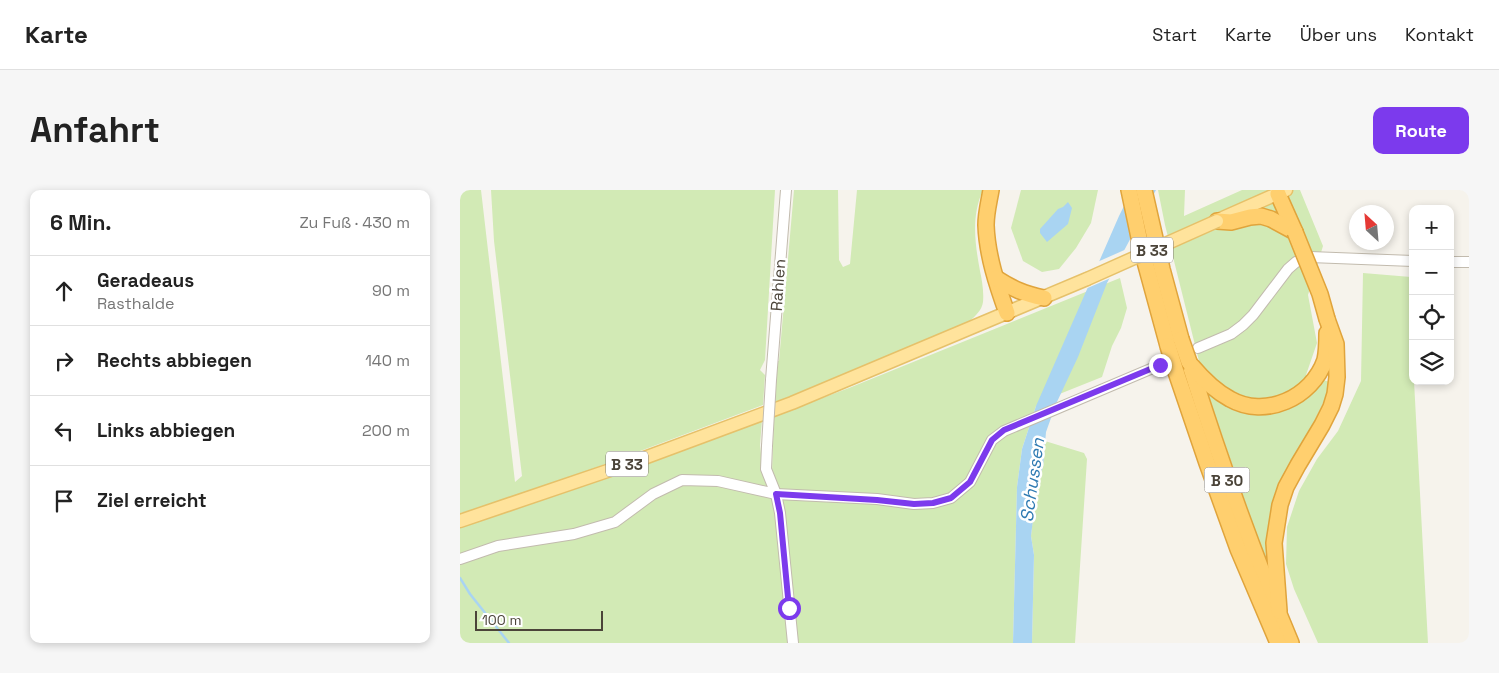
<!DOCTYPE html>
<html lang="de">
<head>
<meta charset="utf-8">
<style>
	:root { --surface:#fff; --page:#f6f6f6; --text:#222; --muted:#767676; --line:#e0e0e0; --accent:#7c3aed }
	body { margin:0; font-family:"Space Grotesk",sans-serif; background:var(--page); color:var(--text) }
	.controls { position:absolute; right:15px; top:15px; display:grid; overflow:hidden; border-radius:10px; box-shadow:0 2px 8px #0003 }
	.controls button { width:45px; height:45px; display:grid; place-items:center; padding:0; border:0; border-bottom:1px solid var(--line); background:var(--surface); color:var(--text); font:25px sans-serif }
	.compass { position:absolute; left:889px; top:15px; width:45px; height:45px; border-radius:50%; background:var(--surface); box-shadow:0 2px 8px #0003; rotate:334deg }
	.scale { position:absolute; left:15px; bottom:12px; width:128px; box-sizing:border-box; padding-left:5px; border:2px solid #4b4439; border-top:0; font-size:14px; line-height:18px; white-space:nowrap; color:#4b4439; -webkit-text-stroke:4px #fff; paint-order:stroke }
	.stop { position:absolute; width:15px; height:15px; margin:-11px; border:4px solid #7c3aed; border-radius:50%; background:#fff }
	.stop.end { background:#7c3aed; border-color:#fff; box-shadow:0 1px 5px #0008 }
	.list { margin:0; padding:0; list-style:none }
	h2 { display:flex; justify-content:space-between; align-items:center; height:65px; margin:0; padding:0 20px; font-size:21px }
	h2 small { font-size:16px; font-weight:400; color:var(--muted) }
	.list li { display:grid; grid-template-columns:32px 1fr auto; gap:15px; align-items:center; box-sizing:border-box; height:70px; padding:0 20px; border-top:1px solid var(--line) }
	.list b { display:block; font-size:19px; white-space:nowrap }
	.list p { margin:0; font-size:16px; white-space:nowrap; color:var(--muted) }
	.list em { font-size:16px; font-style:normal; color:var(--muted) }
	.icon { flex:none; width:28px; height:28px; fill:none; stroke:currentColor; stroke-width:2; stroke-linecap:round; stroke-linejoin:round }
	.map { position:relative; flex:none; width:1009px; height:453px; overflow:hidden; border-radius:10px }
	header { display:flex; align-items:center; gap:30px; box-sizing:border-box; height:70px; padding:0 25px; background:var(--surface); border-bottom:1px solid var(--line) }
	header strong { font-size:24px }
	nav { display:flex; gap:28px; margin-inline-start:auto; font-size:18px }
	.intro { display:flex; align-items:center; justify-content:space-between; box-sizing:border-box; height:120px; padding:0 30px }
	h1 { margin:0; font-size:35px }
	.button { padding:12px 22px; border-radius:10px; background:var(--accent); color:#fff; font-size:18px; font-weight:700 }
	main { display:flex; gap:30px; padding:0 30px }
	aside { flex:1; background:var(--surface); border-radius:10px; box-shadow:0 2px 8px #0003 }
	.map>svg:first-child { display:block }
</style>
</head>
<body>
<header>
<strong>Karte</strong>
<nav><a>Start</a><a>Karte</a><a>Über uns</a><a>Kontakt</a></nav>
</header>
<div class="intro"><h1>Anfahrt</h1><a class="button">Route</a></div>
<main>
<aside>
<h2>6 Min.<small>Zu Fuß · 430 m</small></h2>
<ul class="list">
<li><svg class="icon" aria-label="ahead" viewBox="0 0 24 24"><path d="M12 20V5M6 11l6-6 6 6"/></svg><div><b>Geradeaus</b><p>Rasthalde</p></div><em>90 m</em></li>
<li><svg class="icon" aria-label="right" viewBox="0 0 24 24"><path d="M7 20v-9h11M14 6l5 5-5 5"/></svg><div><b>Rechts abbiegen</b></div><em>140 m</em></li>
<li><svg class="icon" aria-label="left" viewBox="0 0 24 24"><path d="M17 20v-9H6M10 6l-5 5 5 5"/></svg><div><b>Links abbiegen</b></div><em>200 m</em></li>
<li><svg class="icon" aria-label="arrive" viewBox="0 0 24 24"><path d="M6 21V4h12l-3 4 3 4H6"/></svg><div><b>Ziel erreicht</b></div></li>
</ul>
</aside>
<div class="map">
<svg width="1009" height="453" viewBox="0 0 1009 453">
	<rect width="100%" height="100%" fill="#f6f3ec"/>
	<g fill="#d2eab5">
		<polygon points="0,0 21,0 55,292 62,286 34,51 31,0 315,0 305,170 300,180 305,185 303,215 92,294 22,318 0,323"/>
		<path d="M 334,0 L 378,0 L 379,70 L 383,77 L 390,74 L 397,0 L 523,0 C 511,26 515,54 520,81 C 522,90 524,102 523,112 C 522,120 516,125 510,131 L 314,213 L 315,170 L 319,171 Z"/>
		<polygon points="561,0 638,0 631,33 616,58 599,79 582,82 563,71 551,38"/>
		<polygon points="698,0 725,0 724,26 782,0 840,0 863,56 848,105 857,153 846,185 870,192 867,205 840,260 815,303 808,339 809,371 806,369 793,335 746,199 705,35"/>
		<polygon points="903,83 951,87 953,191 954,191 968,453 858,453 834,399 826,374 827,337 839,301 857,269 878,241 901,191"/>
		<polygon points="660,88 667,118 661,138 652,156 642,187 597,205 576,216 562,259 557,297 553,453 0,453 0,337 196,271 302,230 300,255 303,283 312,282 314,226 389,198"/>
		<polygon points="585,251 624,263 627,269 615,453 572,453 574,365 571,346 576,300 578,289 583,277"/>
	</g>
	<g fill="#a9d4f2">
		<polygon points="672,0 696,0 647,93 618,167 596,214 586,242 583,277 578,289 571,346 574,365 572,453 553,453 557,297 562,259 576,216 659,26"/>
		<polygon points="608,12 612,18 608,34 587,52 580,43 580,39 598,19 603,17"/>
	</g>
	<polygon fill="#f6f3ec" points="669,58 653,87 623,100 635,73"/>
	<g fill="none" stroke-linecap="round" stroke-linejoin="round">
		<polyline stroke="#a9d4f2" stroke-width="2.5" points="0,388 10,404 49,453"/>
		<defs>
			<g id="minor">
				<polyline points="990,72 1009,72"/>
				<polyline points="738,158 771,144 783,135 793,125 828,79 836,72 850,67 953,71"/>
				<polyline points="311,190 326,0"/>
				<polyline points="307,256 306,279 316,304 320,323 333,453"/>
				<polyline points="0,369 38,356 114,344 155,332 193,304 222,290 258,291 316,304 417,309 454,314 473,313 491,308 510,292 532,250 544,241 700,175"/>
			</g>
			<g id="major">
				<polyline points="758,30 826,0"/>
				<polyline points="0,331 168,274 332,213 627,89"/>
			</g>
			<g id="highway">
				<path d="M 531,0 C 529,12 526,23 526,35 C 527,65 537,95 547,123"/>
				<polyline points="669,0 681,57 708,156"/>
				<polyline points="684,0 702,79 721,149"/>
				<polyline points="818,4 835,42"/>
				<polyline points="757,31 771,32 790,27 801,26 811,29 835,42"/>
				<path d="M 536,88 C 553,99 564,104 584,108"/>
				<path d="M 729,172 C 759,267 792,361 831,453"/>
				<path d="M 732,176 C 743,189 755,201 770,209 C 805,229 852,208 865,170 C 867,161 867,152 867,143"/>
				<polyline points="716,182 747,273 778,359 818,453"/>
				<polyline points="819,421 814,353 820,315 826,297 838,275 862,235 871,217 875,204 877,187 876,154 867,129"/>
			</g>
		</defs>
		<use href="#minor" stroke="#c2bbae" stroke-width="12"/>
		<use href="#major" stroke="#e6c16a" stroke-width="15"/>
		<use href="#highway" stroke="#e0a43c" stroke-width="18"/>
		<use href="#minor" stroke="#fff" stroke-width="10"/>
		<use href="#major" stroke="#ffe39c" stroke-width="12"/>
		<use href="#highway" stroke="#ffcf6e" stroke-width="15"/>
		<defs>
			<polyline id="minor-bridge" points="307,256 311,190"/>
			<polyline id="major-bridge" points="627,89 757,31"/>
			<g id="highway-bridge">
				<polyline points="835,42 860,104 867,129"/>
				<polyline points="721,149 729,172"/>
				<polyline points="708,156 716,182"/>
			</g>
		</defs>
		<use href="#minor-bridge" stroke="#c2bbae" stroke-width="12" stroke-linecap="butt"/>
		<use href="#major-bridge" stroke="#e6c16a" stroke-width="15" stroke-linecap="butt"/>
		<use href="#highway-bridge" stroke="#e0a43c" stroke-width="18" stroke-linecap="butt"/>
		<use href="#minor-bridge" stroke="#fff" stroke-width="10"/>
		<use href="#major-bridge" stroke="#ffe39c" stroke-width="12"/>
		<use href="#highway-bridge" stroke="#ffcf6e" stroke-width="15"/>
	</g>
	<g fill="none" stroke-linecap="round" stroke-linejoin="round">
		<polyline stroke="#7c3aed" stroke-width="6" points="329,418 320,323 316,304 417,310 454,314 473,313 491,308 510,292 532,250 544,240 700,175"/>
	</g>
	<g text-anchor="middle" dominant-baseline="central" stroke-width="5" stroke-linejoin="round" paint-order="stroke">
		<g fill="#fff" stroke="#817c74" stroke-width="1">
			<rect x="671" y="47.5" width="42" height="25" rx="4"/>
			<rect x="146" y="261.5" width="42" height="25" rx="4"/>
			<rect x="744.5" y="277.5" width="45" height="25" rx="4"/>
		</g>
		<g font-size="15" font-weight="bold" fill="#4b4439">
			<text x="692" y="60">B 33</text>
			<text x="167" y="274">B 33</text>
			<text x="767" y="290">B 30</text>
		</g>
		<g font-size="16" fill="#4b4439" stroke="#fff">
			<text transform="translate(318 95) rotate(-86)">Rahlen</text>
		</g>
		<g font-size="18" font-style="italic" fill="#2e7ab2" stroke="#fff">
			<text transform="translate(572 290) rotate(-82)">Schussen</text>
		</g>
	</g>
</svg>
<div class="controls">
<button>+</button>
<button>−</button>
<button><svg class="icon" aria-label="locate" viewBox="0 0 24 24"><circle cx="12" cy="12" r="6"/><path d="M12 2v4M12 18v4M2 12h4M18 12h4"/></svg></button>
<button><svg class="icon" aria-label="layers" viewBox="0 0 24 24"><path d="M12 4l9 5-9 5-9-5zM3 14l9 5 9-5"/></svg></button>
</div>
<svg class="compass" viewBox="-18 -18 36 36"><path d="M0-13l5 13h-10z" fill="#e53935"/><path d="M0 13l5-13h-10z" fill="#767676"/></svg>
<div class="scale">100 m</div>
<div class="stop" style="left:329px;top:418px"></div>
<div class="stop end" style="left:700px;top:175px"></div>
</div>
</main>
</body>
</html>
